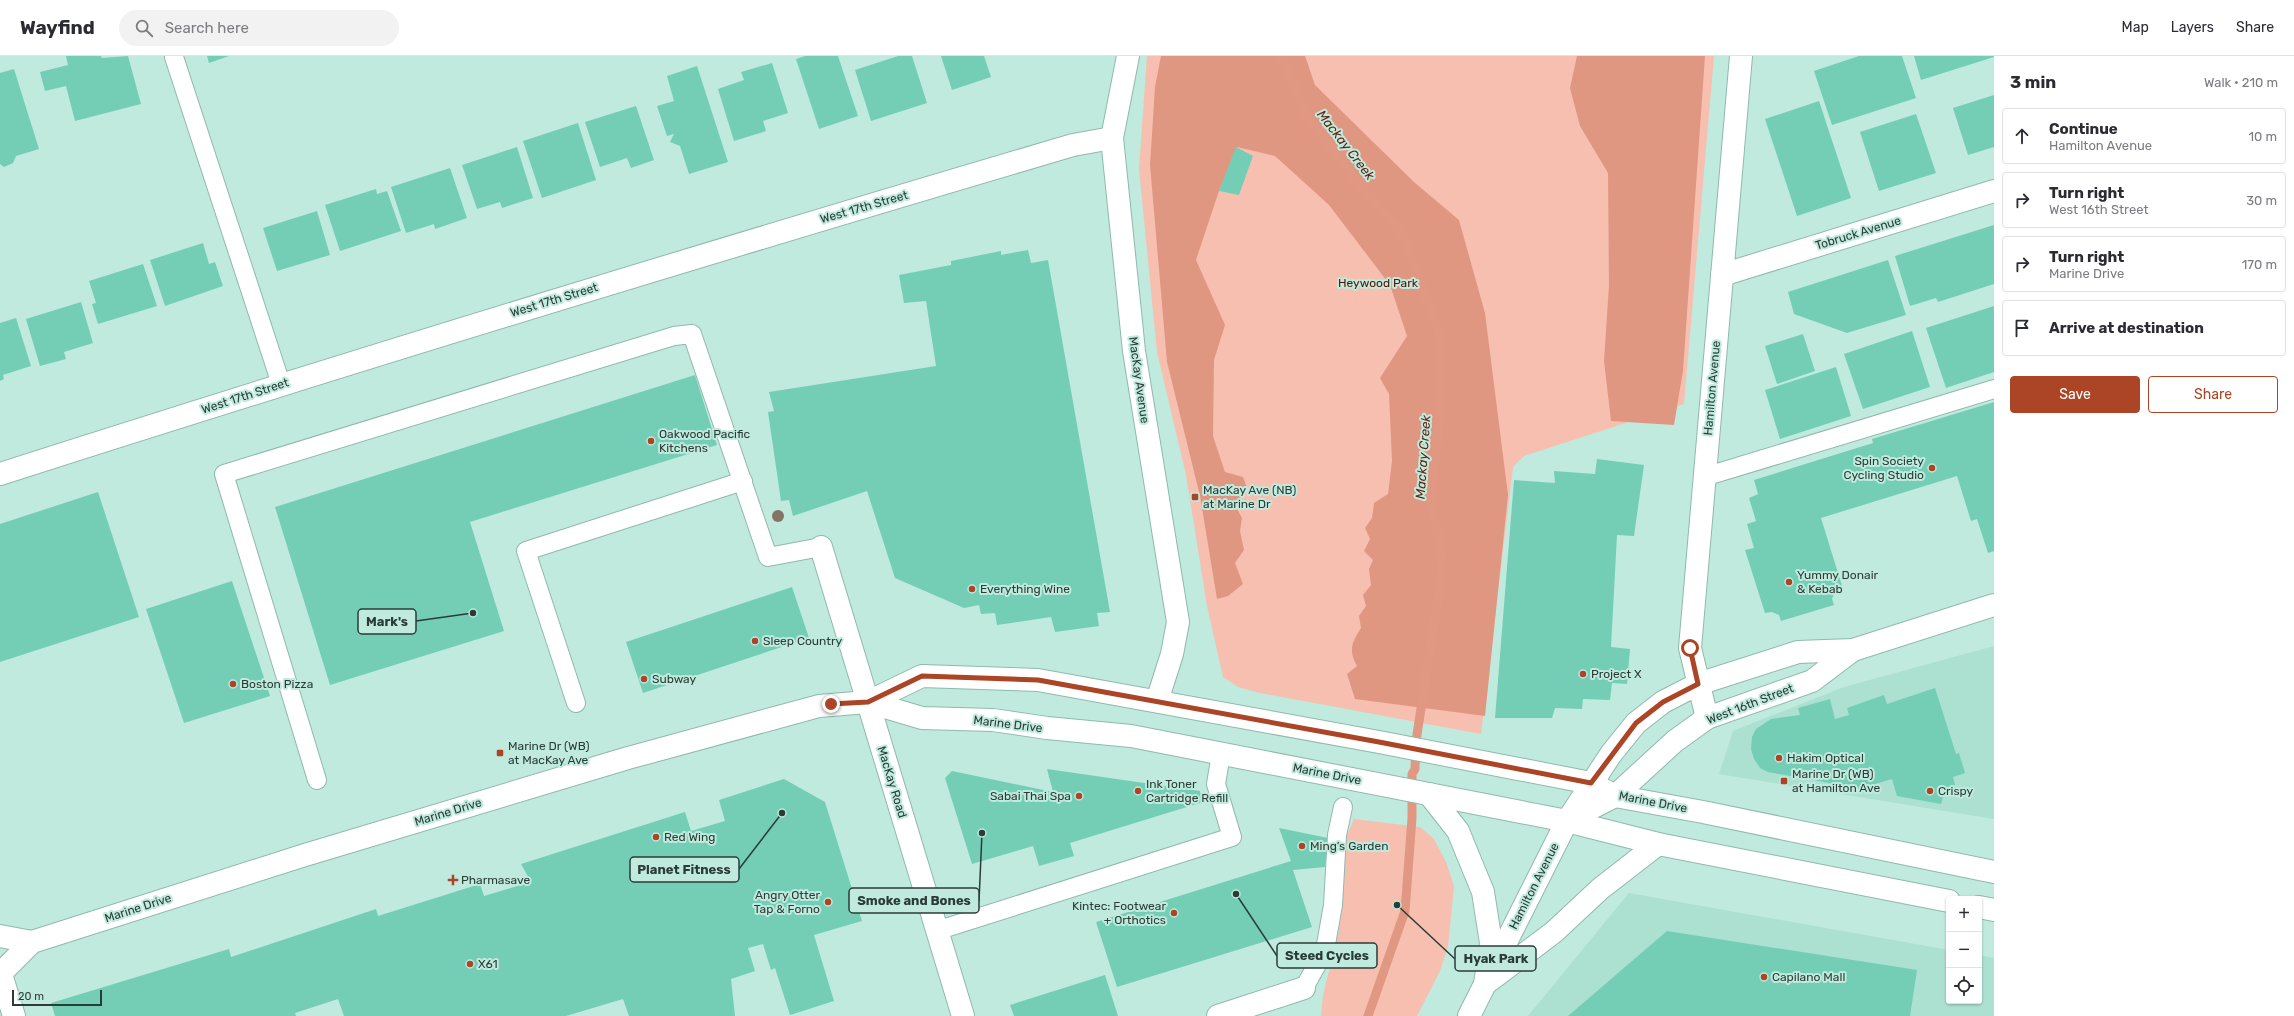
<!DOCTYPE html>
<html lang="en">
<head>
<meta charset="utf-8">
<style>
	:root { --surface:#fff; --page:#f2f2f3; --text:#2b2b33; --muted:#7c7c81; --line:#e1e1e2; --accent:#ac4426 }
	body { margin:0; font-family:Rubik,sans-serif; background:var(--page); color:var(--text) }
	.controls { position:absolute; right:12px; bottom:12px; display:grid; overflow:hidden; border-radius:4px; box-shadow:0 1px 3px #0004 }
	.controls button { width:36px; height:36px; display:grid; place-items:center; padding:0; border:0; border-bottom:1px solid var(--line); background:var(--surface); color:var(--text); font:20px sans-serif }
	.scale { position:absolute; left:12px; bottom:10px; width:90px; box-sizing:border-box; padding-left:4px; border:2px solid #2b3c37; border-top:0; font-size:11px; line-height:14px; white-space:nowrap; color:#2b3c37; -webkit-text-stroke:3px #bfeadd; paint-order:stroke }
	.stop { position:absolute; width:12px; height:12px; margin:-9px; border:3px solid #ac4426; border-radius:50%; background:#fff }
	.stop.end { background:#ac4426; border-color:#fff; box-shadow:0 1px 4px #0008 }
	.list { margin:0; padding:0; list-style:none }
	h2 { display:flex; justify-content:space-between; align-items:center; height:52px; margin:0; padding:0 16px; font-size:17px }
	h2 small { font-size:13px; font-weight:400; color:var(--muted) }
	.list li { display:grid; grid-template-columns:26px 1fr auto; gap:12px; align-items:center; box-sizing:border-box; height:56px; margin:0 8px 8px; padding:0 8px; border:1px solid var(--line); border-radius:4px }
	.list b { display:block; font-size:15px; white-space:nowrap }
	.list p { margin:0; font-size:13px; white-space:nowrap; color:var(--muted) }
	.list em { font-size:13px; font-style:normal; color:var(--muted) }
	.actions { display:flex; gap:8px; padding:12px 16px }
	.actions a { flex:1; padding:9px 0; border:1px solid var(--accent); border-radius:4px; text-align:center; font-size:14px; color:var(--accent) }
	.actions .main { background:var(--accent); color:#fff }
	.icon { flex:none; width:22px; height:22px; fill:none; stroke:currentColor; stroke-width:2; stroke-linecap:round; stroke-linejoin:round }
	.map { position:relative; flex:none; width:1994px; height:960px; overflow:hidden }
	header { display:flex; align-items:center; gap:24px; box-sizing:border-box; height:56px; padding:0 20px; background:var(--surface); border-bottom:1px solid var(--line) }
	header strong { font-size:19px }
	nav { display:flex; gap:22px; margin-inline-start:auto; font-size:14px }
	.search { width:280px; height:36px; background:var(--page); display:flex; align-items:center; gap:10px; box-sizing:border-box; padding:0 14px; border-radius:22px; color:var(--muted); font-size:15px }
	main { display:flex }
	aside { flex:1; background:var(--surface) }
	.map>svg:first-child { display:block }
</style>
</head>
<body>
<header>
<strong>Wayfind</strong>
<div class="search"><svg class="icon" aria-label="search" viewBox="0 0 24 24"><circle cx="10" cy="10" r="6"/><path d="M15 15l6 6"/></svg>Search here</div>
<nav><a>Map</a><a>Layers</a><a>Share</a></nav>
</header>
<main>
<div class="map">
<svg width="1994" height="960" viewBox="0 0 1994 960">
	<rect width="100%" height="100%" fill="#bfeadd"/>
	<g fill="#ace0d1">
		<polygon points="1994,590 1994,763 1719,718 1733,675 1844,631"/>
		<polygon points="1629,837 1949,894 1949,945 1979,945 1979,899 1994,902 1994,960 1528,960"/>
	</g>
	<g fill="#f7bfb0">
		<polygon points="1147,0 1714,0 1684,348 1524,400 1513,411 1481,678 1260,637 1238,631 1223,621 1207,550 1186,419 1157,296 1139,113"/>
		<polygon points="1354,763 1420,771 1434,783 1446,806 1454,830 1448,890 1440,915 1417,960 1321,960 1323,939 1339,875 1344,815 1345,784"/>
	</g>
	<g fill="#e09782">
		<path d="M 1161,0 L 1305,0 L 1315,29 L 1414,126 L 1459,164 L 1485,257 L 1508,439 L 1485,660 L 1355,643 L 1347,618 L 1357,610 C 1348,594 1352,586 1361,572 L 1359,560 L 1366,550 L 1363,539 L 1371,529 L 1369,513 L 1373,504 L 1364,495 L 1370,483 L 1365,472 L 1372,462 L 1374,447 L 1388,438 L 1392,405 L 1389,338 L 1380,322 L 1407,280 L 1390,229 L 1329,149 L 1275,100 L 1237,91 L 1219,135 L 1196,204 L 1225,269 L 1214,304 L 1213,380 L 1225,416 L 1243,421 L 1247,432 L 1236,451 L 1242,462 L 1240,475 L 1244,494 L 1235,507 L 1243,528 L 1228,540 L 1217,543 L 1200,440 L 1167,306 L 1150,109 L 1155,31 Z"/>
		<polygon points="1577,0 1705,0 1683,315 1674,369 1611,365 1604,305 1609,229 1608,117 1580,70 1570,32"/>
	</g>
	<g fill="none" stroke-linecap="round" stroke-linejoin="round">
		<polyline stroke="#e19883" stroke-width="9" points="1281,0 1306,59 1356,124 1401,175 1439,277 1440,353 1431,442 1443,509 1416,685 1415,713 1412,718 1412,762 1405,855 1368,960"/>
	</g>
	<g fill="#74ceb6">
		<polygon points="66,0 101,0 102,2 128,0 141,48 75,65 66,30 45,35 40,16 68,9"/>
		<polygon points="207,0 229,0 209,7"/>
		<polygon points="805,0 838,0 858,60 819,73 796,3"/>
		<polygon points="898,0 912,0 927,47 871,65 855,14"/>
		<polygon points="941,0 984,0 991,21 952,34"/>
		<polygon points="1859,0 1902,0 1916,42 1832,69 1814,15"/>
		<polygon points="1914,0 1994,0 1994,1 1921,24"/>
		<polygon points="772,7 788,57 763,65 766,75 734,85 718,33 744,24 741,16"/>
		<polygon points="697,10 728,106 689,118 680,90 670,86 674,78 667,80 657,50 674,45 667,20"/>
		<polygon points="14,13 39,93 16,100 13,107 4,111 0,108 0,17"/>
		<polygon points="1994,39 1994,91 1968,99 1953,52"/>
		<polygon points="1819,45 1851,142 1797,160 1765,63"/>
		<polygon points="636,50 654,104 631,112 627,102 600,111 585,66"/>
		<polygon points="1916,58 1936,117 1879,135 1860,76"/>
		<polygon points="578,67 596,124 542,142 523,85"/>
		<polygon points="517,91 533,142 502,152 500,146 477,153 462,109"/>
		<polygon points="1236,91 1253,100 1239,139 1219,135"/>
		<polygon points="450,112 467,162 435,173 434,168 406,177 391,131"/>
		<polygon points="376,133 377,138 387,135 401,175 340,195 325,149"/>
		<polygon points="317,155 330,199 277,215 263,172"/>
		<polygon points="1994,169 1994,228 1938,246 1936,242 1910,250 1895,200"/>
		<polygon points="203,187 209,208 215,206 223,230 165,250 150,204"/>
		<polygon points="1028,194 1031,207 1048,204 1110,556 1097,557 1099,570 1055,576 1051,561 997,569 995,557 981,558 979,549 964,552 895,522 867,435 793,460 789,444 781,445 768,356 774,355 769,336 936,310 926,245 904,247 899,219 951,209 951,205 1001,195 1001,199"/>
		<polygon points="1888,204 1906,259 1847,277 1794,258 1788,236"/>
		<polygon points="143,208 157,250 98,268 92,248 96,247 89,225"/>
		<polygon points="81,246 93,287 64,296 66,303 40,310 26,263"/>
		<polygon points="1994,250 1994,316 1946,332 1926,272"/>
		<polygon points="16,262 31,310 3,319 4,323 0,325 0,267"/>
		<polygon points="1912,275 1930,331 1863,353 1844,298"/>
		<polygon points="1803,278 1815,315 1777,328 1765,290"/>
		<polygon points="1836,311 1851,360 1780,383 1765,334"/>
		<polygon points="695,319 717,389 470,466 504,575 330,629 275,451"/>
		<polygon points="1994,346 1994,495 1988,497 1977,463 1971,465 1957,420 1821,462 1843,533 1835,535 1832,543 1834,549 1781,565 1779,559 1772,556 1765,557 1745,494 1754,492 1747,468 1756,465 1749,442 1758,438 1754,424 1873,387 1872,383"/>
		<polygon points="1597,403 1644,409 1634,480 1617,479 1611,591 1630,593 1627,628 1612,627 1610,644 1583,643 1582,653 1555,652 1552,662 1495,662 1514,424 1555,427 1554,415 1595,418"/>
		<polygon points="98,436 139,561 0,606 0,468"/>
		<polygon points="232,525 270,640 184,667 146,553"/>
		<polygon points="792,531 809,582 643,637 626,586"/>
		<polygon points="1935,632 1956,698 1959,697 1965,717 1953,721 1955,729 1941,733 1943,741 1941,748 1897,740 1892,723 1875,728 1875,735 1768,716 1760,712 1754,703 1751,693 1752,681 1756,673 1771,663 1800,659 1798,652 1830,643 1835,663 1849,659 1847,652 1884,639 1887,648"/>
		<polygon points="1047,713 1200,735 1203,746 1070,787 1074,800 1039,810 1033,790 972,808 945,722 952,715 1053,736"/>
		<polygon points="784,723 825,746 862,865 814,879 834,945 790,959 775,912 771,914 763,888 748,892 755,915 731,923 735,960 629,960 623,943 566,960 344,960 338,943 295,957 296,960 55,960 51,947 229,893 231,901 376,853 378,860 480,828 484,840 531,826 521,808 685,756 691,775 725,765 719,744"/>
		<polygon points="1279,772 1328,782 1325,811 1293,814 1312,871 1117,931 1096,866 1291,805"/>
		<polygon points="1667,875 1917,914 1910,960 1568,960"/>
		<polygon points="1105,919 1118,960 1014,960 1010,949"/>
	</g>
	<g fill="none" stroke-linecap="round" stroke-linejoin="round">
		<defs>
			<g id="service">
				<polyline points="174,1 281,328"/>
				<polyline points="1704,421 1994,333"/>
				<polyline points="576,647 526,495 743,425"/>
				<polyline points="317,724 224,418 674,280 692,278 768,501 821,491"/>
				<polyline points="936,875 1232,781 1216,728 1221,698"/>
				<polyline points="1304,932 1325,894 1333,849 1337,779 1343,751"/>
			</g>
			<g id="minor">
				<polyline points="1128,0 1112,82 1134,295 1178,566 1172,598 1157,645"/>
				<polyline points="1722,219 1994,135"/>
				<path d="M 0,418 C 356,304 714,195 1073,89 L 1112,82"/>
				<polyline points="821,491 963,960"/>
				<polyline points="1707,662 1690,592 1741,0"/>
				<polyline points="0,915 14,960"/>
				<polyline points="1218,960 1304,932"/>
			</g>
			<polyline id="tertiary" points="1469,960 1567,765"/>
			<g id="secondary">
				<polyline points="868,646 922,620 1038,624 1379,686 1591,727 1615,740 1703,756 1994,816"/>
				<polyline points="1429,738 1458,775 1483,836 1491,887 1485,928"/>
				<polyline points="1568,764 1615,740 1675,685 1707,662 1812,625 1853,594"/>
				<polyline points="1567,765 1611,698 1636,667 1663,646 1698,628 1798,596 1853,594 1994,549"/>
				<polyline points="1979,851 1994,854"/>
				<polyline points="0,880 32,886"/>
				<polyline points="0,918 32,886 305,799 628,702 819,650 868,646 922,662 993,664 1047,672 1131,680 1567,765 1658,788 1949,845"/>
				<polyline points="1485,928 1554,876 1600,833 1658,788"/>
			</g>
		</defs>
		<use href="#service" stroke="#90b9ad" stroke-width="20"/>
		<use href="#minor" stroke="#90b9ad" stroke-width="24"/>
		<use href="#tertiary" stroke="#90b9ad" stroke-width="24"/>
		<use href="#secondary" stroke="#90b9ad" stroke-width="24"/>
		<use href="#service" stroke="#fff" stroke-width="18"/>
		<use href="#minor" stroke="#fff" stroke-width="22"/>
		<use href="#tertiary" stroke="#fff" stroke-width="22"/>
		<use href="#secondary" stroke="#fff" stroke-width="22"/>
	</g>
	<circle fill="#847464" cx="778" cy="460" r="6"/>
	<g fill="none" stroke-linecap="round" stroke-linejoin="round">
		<polyline stroke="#ac4426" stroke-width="5" points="831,648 868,646 922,620 1038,624 1379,686 1591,727 1636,667 1663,646 1698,628 1690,592"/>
	</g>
	<g fill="#ac4426" stroke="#bfeadd" stroke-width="1.5">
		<circle cx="651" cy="385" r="4"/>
		<circle cx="1932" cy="412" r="4"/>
		<rect x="1191" y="437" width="8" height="8" rx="2"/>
		<circle cx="1789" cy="526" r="4"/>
		<circle cx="972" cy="533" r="4"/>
		<circle cx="755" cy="585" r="4"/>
		<circle cx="1583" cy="618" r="4"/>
		<circle cx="644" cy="623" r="4"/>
		<circle cx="233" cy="628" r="4"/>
		<rect x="496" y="693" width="8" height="8" rx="2"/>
		<circle cx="1779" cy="702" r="4"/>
		<rect x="1780" y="721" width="8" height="8" rx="2"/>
		<circle cx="1138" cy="735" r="4"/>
		<circle cx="1930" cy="735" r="4"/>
		<circle cx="1079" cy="740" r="4"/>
		<circle cx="656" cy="781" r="4"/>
		<circle cx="1302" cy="790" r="4"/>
		<path d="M451 818h4v4h4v4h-4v4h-4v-4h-4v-4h4z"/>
		<circle cx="828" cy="846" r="4"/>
		<circle cx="1174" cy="857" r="4"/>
		<circle cx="470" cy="908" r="4"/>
		<circle cx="1764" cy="921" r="4"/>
	</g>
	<g text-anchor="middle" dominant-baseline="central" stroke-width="4" stroke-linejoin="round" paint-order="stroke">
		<g font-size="12" fill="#2b3c37" stroke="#bfeadd">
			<text transform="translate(864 151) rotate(-16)">West 17th Street</text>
			<text transform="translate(1858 177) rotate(-17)">Tobruck Avenue</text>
			<text transform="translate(554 244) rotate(-17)">West 17th Street</text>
			<text transform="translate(1139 324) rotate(82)">MacKay Avenue</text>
			<text transform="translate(1712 332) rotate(-85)">Hamilton Avenue</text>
			<text transform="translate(245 340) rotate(-18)">West 17th Street</text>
			<text transform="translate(1750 648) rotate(-21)">West 16th Street</text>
			<text transform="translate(1008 668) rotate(7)">Marine Drive</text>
			<text transform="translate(1327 718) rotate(11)">Marine Drive</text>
			<text transform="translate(892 726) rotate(73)">MacKay Road</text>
			<text transform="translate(1653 746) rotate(11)">Marine Drive</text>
			<text transform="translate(448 756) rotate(-17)">Marine Drive</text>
			<text transform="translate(1534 830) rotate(-63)">Hamilton Avenue</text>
			<text transform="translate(138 852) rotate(-18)">Marine Drive</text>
		</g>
		<g font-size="12" fill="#541301" stroke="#bfeadd">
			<text x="1378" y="227">Heywood Park</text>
		</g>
		<g font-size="12" fill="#2b3c37" stroke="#bfeadd" text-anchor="start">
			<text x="659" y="378">Oakwood Pacific<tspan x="659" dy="14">Kitchens</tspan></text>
			<text x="1924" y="405" text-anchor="end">Spin Society<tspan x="1924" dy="14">Cycling Studio</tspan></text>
			<text x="1203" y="434">MacKay Ave (NB)<tspan x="1203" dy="14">at Marine Dr</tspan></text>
			<text x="1797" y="519">Yummy Donair<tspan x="1797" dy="14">&amp; Kebab</tspan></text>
			<text x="980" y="533">Everything Wine</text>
			<text x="763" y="585">Sleep Country</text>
			<text x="1591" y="618">Project X</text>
			<text x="652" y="623">Subway</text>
			<text x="241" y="628">Boston Pizza</text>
			<text x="508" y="690">Marine Dr (WB)<tspan x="508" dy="14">at MacKay Ave</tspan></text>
			<text x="1787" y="702">Hakim Optical</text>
			<text x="1792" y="718">Marine Dr (WB)<tspan x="1792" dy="14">at Hamilton Ave</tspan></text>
			<text x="1146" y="728">Ink Toner<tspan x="1146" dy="14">Cartridge Refill</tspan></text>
			<text x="1938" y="735">Crispy</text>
			<text x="1071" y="740" text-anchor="end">Sabai Thai Spa</text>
			<text x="664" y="781">Red Wing</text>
			<text x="1310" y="790">Ming’s Garden</text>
			<text x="461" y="824">Pharmasave</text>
			<text x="820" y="839" text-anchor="end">Angry Otter<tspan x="820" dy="14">Tap &amp; Forno</tspan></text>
			<text x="1166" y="850" text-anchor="end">Kintec: Footwear<tspan x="1166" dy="14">+ Orthotics</tspan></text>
			<text x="478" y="908">X61</text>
			<text x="1772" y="921">Capilano Mall</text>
		</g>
		<g font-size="13" font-style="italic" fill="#632210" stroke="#bfeadd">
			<text transform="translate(1346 89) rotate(52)">Mackay Creek</text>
			<text transform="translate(1423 401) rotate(-86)">Mackay Creek</text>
		</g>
	</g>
	<path fill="none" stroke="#2b3c37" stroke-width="1.5" d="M473 557L416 565M782 757L739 813M982 777L979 845M1236 838L1277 900M1397 849L1455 903"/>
	<g fill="#2b3c37" stroke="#bfeadd" stroke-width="1.5">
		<circle cx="473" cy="557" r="4"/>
		<circle cx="782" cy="757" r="4"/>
		<circle cx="982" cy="777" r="4"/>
		<circle cx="1236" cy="838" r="4"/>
		<circle cx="1397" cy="849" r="4"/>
	</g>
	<g fill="#bfeadd" stroke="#2b3c37" stroke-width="1.5">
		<rect x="358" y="553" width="58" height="25" rx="4"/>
		<rect x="630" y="801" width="109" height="25" rx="4"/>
		<rect x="849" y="832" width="130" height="25" rx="4"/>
		<rect x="1277" y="887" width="100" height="25" rx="4"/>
		<rect x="1455" y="890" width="81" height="25" rx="4"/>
	</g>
	<g font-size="13" text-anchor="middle" font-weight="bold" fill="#2b3c37">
		<text x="387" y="570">Mark's</text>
		<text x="684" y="818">Planet Fitness</text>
		<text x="914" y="849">Smoke and Bones</text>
		<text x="1327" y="904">Steed Cycles</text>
		<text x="1496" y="907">Hyak Park</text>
	</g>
</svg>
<div class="controls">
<button>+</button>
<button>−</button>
<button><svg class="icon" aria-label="locate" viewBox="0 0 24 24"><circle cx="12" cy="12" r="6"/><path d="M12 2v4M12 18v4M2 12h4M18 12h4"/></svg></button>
</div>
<div class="scale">20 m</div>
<div class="stop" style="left:1690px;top:592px"></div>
<div class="stop end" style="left:831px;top:648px"></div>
</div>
<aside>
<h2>3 min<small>Walk · 210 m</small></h2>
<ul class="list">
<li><svg class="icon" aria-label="ahead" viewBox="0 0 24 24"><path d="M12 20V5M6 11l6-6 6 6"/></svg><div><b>Continue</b><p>Hamilton Avenue</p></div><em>10 m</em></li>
<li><svg class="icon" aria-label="right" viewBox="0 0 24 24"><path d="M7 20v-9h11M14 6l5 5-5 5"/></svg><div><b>Turn right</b><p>West 16th Street</p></div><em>30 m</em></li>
<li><svg class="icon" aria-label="right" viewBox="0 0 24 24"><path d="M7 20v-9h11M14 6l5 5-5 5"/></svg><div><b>Turn right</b><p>Marine Drive</p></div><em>170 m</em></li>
<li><svg class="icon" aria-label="arrive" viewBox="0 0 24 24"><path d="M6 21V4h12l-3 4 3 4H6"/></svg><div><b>Arrive at destination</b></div></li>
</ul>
<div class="actions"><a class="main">Save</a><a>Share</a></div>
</aside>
</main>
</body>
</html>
